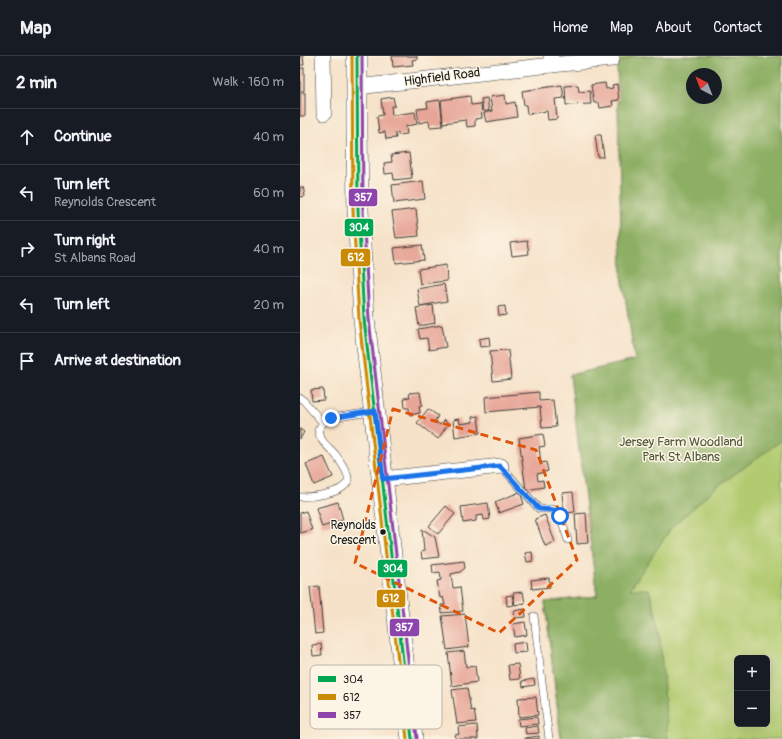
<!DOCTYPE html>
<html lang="en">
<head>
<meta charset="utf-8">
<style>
	:root { --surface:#171b24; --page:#20242c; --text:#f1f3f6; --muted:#9ea1a6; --line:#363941 }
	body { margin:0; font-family:Pangolin,sans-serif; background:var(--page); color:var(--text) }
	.controls { position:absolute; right:12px; bottom:12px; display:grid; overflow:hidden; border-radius:6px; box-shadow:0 4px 16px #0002 }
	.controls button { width:36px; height:36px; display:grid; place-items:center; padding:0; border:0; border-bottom:1px solid var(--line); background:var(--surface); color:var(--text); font:20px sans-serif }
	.compass { position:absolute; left:386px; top:12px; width:36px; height:36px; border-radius:50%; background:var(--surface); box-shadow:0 4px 16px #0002; rotate:318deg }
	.stop { position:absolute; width:12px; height:12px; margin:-9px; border:3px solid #1a73e8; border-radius:50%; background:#fff }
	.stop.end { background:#1a73e8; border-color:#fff; box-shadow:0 1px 4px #0008 }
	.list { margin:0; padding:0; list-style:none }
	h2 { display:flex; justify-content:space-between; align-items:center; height:52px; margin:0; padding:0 16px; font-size:17px }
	h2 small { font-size:13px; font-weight:400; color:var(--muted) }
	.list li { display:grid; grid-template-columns:26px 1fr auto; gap:12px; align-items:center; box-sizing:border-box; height:56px; padding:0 16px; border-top:1px solid var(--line) }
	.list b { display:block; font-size:15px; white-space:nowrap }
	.list p { margin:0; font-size:13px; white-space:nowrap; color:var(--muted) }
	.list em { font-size:13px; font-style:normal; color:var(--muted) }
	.icon { flex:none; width:22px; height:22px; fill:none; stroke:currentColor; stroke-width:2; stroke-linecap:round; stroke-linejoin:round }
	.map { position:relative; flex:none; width:482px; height:683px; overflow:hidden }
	header { display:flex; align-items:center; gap:24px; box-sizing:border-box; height:56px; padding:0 20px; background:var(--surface); border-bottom:1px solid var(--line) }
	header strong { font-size:19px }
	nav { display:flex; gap:22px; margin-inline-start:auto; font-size:14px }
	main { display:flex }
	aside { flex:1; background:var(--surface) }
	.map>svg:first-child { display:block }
</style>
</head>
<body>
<header>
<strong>Map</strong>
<nav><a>Home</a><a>Map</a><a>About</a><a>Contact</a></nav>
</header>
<main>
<aside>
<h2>2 min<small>Walk · 160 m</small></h2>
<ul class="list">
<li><svg class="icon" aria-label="ahead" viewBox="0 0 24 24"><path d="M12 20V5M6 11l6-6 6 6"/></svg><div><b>Continue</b></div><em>40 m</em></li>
<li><svg class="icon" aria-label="left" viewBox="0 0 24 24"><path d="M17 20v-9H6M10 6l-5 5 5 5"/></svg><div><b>Turn left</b><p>Reynolds Crescent</p></div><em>60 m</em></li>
<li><svg class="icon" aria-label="right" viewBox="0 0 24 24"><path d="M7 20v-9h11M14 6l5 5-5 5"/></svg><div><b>Turn right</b><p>St Albans Road</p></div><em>40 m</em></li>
<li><svg class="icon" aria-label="left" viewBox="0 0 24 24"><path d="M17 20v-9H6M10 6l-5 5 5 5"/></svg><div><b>Turn left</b></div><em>20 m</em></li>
<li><svg class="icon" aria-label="arrive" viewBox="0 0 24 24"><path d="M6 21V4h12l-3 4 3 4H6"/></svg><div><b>Arrive at destination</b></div></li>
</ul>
</aside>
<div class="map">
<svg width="482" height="683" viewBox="0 0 482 683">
	<rect width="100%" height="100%" fill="#fcf5e5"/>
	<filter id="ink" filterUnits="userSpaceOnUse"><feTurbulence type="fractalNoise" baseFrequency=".025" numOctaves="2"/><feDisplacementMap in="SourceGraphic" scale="8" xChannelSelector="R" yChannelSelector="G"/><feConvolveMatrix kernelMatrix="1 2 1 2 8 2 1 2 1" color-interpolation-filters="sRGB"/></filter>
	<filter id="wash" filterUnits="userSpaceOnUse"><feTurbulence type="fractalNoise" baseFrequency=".012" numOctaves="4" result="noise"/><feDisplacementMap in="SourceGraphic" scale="16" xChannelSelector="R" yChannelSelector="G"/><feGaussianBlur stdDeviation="0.9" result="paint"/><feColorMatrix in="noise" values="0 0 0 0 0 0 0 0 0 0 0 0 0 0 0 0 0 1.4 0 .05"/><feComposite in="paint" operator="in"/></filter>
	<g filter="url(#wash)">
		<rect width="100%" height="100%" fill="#f6e2c9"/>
		<path fill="#b2cb71" stroke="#677446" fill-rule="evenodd" d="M 317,0 L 482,0 L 482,683 L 261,683 L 245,546 L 297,540 L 270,319 L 335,304 L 322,220 ZM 392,18 L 416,18 L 416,42 L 392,42 ZM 437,602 L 467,602 L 467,668 L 437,668 Z"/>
		<path fill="#8daf63" stroke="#546640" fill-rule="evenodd" d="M 334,0 L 482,0 L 482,384 L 414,433 L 371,472 L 330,533 L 349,533 L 359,570 L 368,683 L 261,683 L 245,546 L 297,540 L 270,319 L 335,304 L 322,220 L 317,7 ZM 392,18 L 416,18 L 416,42 L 392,42 Z"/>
		<g id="blocks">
			<g fill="#e7a597">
				<polygon points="0,0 3,0 4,9 0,9"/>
				<polygon points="92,0 117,0 117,3 112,4 113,9 93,11"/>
				<rect x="0" y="12" width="4" height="23"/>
				<polygon points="305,27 306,33 313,32 312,29 317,28 319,44 312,45 313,50 300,52 299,47 294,47 291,29"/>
				<polygon points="262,29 264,42 255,43 257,63 248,64 247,55 227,58 226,49 224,49 222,35"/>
				<polygon points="278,29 279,36 290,35 291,48 266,49 265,30"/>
				<rect x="0" y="37" width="5" height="23"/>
				<polygon points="205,39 206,48 215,46 217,61 186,66 184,57 192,55 190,41"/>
				<polygon points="170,40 171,49 181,48 182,62 175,63 175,70 167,71 166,64 143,67 141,44"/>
				<polygon points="93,41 95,50 91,50 92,59 115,56 117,68 106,70 107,78 98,79 98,76 95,77 96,82 86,83 85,76 79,77 77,60 83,59 81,43"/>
				<polygon points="187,42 189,55 183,55 181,43"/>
				<polygon points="140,44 143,70 130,71 129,65 119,67 117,53 128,52 127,46"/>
				<polygon points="295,79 301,79 304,101 298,101"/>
				<polygon points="109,97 112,122 94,124 93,117 85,118 84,107 92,106 91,99"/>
				<polygon points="123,125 125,143 94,147 92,129"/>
				<polygon points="0,131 3,131 5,140 0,141"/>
				<polygon points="116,153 119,180 96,182 92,156"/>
				<polygon points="227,185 229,198 212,200 210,187"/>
				<polygon points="122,189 124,204 96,207 94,192"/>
				<polygon points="146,209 147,225 120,228 118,213"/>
				<polygon points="144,228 147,245 120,250 117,233"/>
				<polygon points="133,249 135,267 119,270 116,252"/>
				<polygon points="205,250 206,259 199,260 198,251"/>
				<polygon points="142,269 146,291 129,294 127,282 120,283 118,273"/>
				<polygon points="189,281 190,290 180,291 179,283"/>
				<polygon points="208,294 211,323 193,325 190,295"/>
				<polygon points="23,333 24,344 12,345 11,334"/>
				<polygon points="120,336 122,349 119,350 120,357 110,359 109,352 105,352 104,342 110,341 109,337"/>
				<polygon points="239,336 239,345 253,344 256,371 242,372 240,351 186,356 185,341"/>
				<polygon points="128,353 138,360 135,365 140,369 144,364 148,368 138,383 117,367"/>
				<polygon points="178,360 180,377 155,381 153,364 159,363 160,368 173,366 172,361"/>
				<polygon points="0,373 4,376 0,383"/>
				<polygon points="243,378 245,390 239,391 241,407 246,406 248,415 237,418 238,425 243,424 244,431 226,434 219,382"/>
				<polygon points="24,401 33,421 14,429 6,408"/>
				<polygon points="220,436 224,448 199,457 195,446"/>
				<polygon points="273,436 275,456 264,457 262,437"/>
				<polygon points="38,446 43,464 22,471 16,452"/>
				<polygon points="188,447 190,463 184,464 183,459 176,460 176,465 163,467 161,451"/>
				<polygon points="146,450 155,458 138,478 129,470"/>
				<polygon points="6,455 12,474 0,477 0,457"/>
				<polygon points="286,457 288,487 277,488 275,458"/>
				<polygon points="245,459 255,486 245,490 235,463"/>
				<polygon points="122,473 135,481 139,501 122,503 121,496 124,495"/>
				<polygon points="232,496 233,505 227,506 225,497"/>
				<polygon points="164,505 165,512 160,516 151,518 153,532 160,531 163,555 142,557 141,549 145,549 143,541 140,542 137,525 141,524 140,516 133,517 132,509"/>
				<polygon points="249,522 250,531 232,533 231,524"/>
				<polygon points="19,530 23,577 15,578 10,531"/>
				<polygon points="223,536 225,547 215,549 213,537"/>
				<polygon points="212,539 214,549 207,550 206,540"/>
				<polygon points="225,553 226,561 215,562 214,555"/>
				<polygon points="165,558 169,591 147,594 142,560"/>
				<polygon points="225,566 227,579 215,581 213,568"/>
				<polygon points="226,586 227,596 214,597 213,588"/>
				<polygon points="21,588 22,599 13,600 12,589"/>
				<polygon points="164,595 166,611 175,610 177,626 152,630 148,597"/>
				<polygon points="218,608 220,623 210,624 208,609"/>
				<polygon points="234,623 235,629 223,631 222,625"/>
				<polygon points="167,632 171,655 174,654 176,666 157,668 152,634"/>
				<polygon points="236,641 238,659 219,661 218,642"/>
				<polygon points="237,661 238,668 219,670 218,663"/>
				<polygon points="177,669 178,683 156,683 155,679 159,678 158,671"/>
				<polygon points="238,670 239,677 226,678 225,672"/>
				<polygon points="239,680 239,683 225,683 225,682"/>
			</g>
		</g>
	</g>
	<g filter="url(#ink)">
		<use href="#blocks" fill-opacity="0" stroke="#3d3a36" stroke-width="1"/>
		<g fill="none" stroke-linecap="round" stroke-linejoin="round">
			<defs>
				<g id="lane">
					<polyline points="0,342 4,345 23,367"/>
					<polyline points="201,410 239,453 253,453 260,460 268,484"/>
					<path d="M 0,441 C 12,441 43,438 48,425 C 50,419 39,403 35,398 C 28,390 20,386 18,374 L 23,367 L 31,362 L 72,356"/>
					<polyline points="234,560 249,683"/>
				</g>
				<g id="street">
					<polyline points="23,0 24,57"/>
					<polyline points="251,9 312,3"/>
					<polyline points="57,31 251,9 251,0"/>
					<polyline points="83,423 201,410"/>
				</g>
				<polyline id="secondary" points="57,0 57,76 58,154 64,263 112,683"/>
			</defs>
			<use href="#lane" stroke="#3d3a36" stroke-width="8"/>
			<use href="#street" stroke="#3d3a36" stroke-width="16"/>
			<use href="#secondary" stroke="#3d3a36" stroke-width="22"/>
			<use href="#lane" stroke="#fff" stroke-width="7"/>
			<use href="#street" stroke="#fff" stroke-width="15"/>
			<use href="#secondary" stroke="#fff" stroke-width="21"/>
			<defs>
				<polyline id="bus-1" points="57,0 58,154 64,263 112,683"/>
				<polyline id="bus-2" points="52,0 53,154 59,263 107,683"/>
				<polyline id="bus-3" points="62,0 63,154 69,263 117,682"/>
			</defs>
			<use href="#bus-1" stroke="#fcf5e5" stroke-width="6"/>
			<use href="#bus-2" stroke="#fcf5e5" stroke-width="6"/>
			<use href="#bus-3" stroke="#fcf5e5" stroke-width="6"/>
			<use href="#bus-1" stroke="#00a651" stroke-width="3"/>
			<use href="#bus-2" stroke="#cb8a06" stroke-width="3"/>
			<use href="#bus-3" stroke="#8e44ad" stroke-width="3"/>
		</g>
	</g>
	<g fill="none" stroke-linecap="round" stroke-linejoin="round" filter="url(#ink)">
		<polyline stroke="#1a73e8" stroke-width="5" points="31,362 75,355 83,423 200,410 239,453 254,454 260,460"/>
	</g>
	<path fill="none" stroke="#de560d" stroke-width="3" stroke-dasharray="8 5" stroke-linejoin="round" d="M 93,353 L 236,394 L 277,504 L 199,577 L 55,507 Z"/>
	<circle fill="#1c1c1c" stroke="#fcf5e5" stroke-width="1.5" cx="83" cy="476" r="3.5"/>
	<g text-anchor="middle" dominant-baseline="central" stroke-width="3" stroke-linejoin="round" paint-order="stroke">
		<g font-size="12" fill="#1c1c1c" stroke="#fcf5e5" text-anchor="end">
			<text x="76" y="469">Reynolds<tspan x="76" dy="15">Crescent</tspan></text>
		</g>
		<g font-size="13" fill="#1c1c1c" stroke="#fcf5e5">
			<text transform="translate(142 21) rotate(-7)">Highfield Road</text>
		</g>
		<g font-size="13" fill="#50593a" stroke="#fcf5e5">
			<text x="381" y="386">Jersey Farm Woodland<tspan x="381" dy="15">Park St Albans</tspan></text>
		</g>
	</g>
	<rect x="10" y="609" width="132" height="64" rx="6" fill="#fcf5e5" stroke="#b9b4a9" stroke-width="1"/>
	<rect x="18" y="620" width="18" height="6" fill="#00a651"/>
	<rect x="18" y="638" width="18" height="6" fill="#cb8a06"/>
	<rect x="18" y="656" width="18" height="6" fill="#8e44ad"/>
	<g font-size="11" fill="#1c1c1c">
		<text x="43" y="627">304</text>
		<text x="43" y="645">612</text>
		<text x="43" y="663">357</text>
	</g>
	<g stroke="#fcf5e5" stroke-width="1.5">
		<rect x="48" y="132" width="30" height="19" rx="4" fill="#8e44ad"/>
		<rect x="44" y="162" width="30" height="19" rx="4" fill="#00a651"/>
		<rect x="40" y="192" width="31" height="19" rx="4" fill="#cb8a06"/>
		<rect x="77" y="503" width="31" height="19" rx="4" fill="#00a651"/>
		<rect x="76" y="533" width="30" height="19" rx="4" fill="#cb8a06"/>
		<rect x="89" y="562" width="31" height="19" rx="4" fill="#8e44ad"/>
	</g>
	<g font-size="11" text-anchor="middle" font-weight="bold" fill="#fff">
		<text x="63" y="145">357</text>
		<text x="59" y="175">304</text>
		<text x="56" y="205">612</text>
		<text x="93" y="516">304</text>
		<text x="91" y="546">612</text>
		<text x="104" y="575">357</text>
	</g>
</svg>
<div class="controls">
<button>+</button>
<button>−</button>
</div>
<svg class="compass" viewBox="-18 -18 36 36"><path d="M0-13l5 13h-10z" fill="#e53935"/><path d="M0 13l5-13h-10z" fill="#9ea1a6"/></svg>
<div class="stop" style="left:260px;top:460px"></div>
<div class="stop end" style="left:31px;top:362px"></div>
</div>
</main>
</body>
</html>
